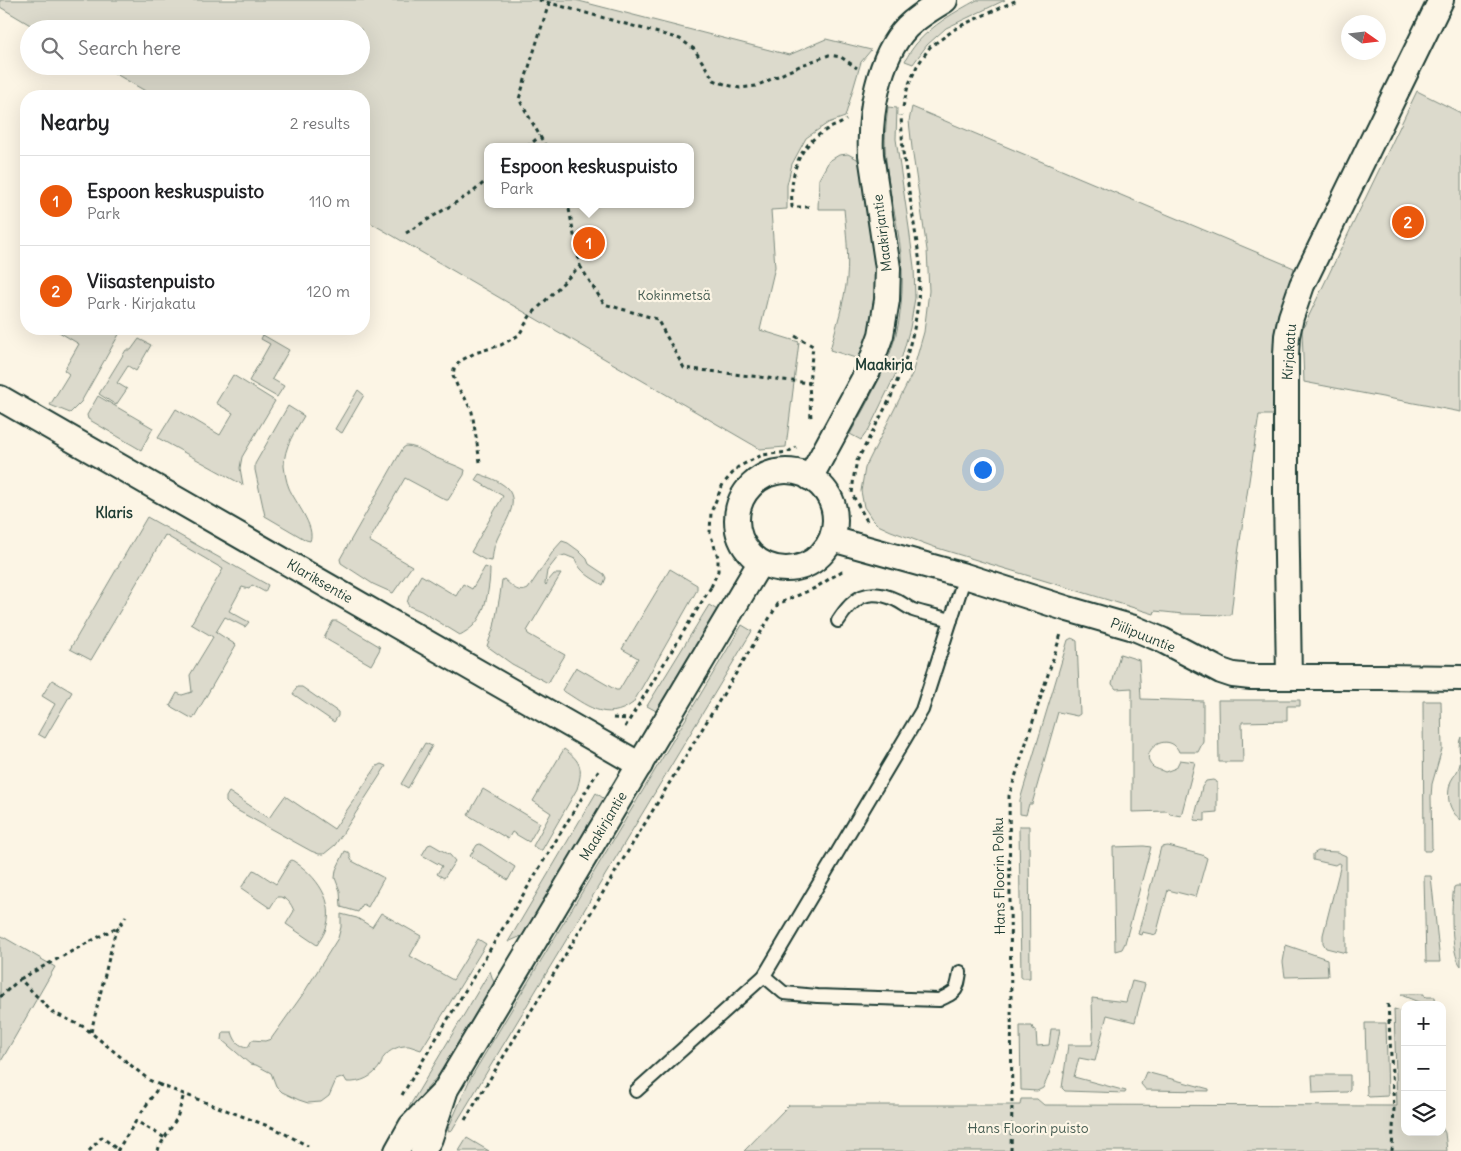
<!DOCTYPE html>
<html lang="en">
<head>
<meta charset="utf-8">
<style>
	:root { --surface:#fff; --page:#f6f6f6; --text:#202124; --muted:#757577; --line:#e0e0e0; --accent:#ea580c }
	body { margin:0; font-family:Delius,sans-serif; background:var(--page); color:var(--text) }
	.controls { position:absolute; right:15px; bottom:15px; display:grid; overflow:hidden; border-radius:10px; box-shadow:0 5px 20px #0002 }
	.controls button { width:45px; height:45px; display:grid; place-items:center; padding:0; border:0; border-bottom:1px solid var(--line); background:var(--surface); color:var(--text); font:25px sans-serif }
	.compass { position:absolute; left:1341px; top:15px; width:45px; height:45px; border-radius:50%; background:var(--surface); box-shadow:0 5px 20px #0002; rotate:104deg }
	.you { position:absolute; left:982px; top:469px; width:18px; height:18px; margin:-12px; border:4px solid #fff; border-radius:50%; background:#1a73e8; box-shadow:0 0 0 8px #1a73e833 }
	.badge { display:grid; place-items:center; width:32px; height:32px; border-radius:50%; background:var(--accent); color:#fff; font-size:16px; font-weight:700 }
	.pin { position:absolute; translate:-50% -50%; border:2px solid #fff; box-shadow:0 1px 5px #0006 }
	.popup { position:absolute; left:484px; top:143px; width:210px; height:65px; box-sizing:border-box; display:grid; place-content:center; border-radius:10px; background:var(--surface); filter:drop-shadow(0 1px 4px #0005); font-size:16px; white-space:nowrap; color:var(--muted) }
	.popup b { font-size:19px; color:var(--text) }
	.popup::after { content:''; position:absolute; left:50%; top:100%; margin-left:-10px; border:10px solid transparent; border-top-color:var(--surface) }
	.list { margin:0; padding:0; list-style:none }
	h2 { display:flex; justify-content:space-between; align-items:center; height:65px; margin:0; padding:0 20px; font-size:21px }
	h2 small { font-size:16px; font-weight:400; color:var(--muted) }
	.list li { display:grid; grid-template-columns:32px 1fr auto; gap:15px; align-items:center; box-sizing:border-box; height:90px; padding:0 20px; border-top:1px solid var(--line) }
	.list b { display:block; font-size:19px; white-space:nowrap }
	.list p { margin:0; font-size:16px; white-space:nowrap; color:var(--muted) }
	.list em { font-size:16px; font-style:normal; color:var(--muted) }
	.icon { flex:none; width:28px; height:28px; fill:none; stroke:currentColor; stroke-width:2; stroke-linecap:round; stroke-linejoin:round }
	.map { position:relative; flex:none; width:1461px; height:1151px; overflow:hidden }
	.search { position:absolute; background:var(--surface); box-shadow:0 5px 20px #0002; left:20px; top:20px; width:350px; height:55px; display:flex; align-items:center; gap:12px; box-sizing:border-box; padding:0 18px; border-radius:28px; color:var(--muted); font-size:19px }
	.panel { position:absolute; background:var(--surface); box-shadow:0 5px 20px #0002; left:20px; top:90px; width:350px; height:245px; border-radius:20px }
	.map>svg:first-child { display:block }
</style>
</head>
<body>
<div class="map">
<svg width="1461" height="1151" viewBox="0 0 1461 1151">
	<rect width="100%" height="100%" fill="#fcf5e5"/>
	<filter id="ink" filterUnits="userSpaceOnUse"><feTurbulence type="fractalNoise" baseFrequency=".02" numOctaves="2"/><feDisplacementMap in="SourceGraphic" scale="10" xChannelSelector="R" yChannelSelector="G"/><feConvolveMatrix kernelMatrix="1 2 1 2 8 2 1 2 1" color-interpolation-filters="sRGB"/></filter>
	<g filter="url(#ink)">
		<g fill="#dcdacc" stroke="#7e8c80" fill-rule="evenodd">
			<path d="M 0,0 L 575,0 L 789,55 L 826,39 L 871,50 L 861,62 L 845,117 L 828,123 L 806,138 L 792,164 L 787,185 L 787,209 L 771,210 L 775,267 L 760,330 L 799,342 L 786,447 L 760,449 L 364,219 L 364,96 L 154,96 L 102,66 L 361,66 L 361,29 L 37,29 L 0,7 ZM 488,147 L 690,147 L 690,204 L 488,204 Z"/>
			<path d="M 977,0 L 1005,0 L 946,28 L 927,45 L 913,64 L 905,61 C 908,55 912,49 916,44 C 932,25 955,12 977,0 Z"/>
			<polygon points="1417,91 1461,113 1461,412 1304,382 1302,330"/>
			<path d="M 888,107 L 897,108 L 896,139 L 909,228 L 914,267 L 915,298 L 910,328 L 899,367 L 869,429 L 861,440 L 850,434 C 867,403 885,372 895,338 C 901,318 903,290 902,269 C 901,232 889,196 886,160 C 884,142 886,124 888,107 Z"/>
			<polygon points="912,107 1294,268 1275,345 1277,415 1259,415 1238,554 1231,615 1183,614 1155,611 1154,614 934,547 891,531 878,525 872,519 864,507 861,491 865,468 912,374 924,332 929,291 927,250 912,148 909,121"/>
			<path d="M 848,154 L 859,160 L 863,164 L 878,269 L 875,317 L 862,360 L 830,350 C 836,327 844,303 847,278 C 849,255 846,232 844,209 L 818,209 L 819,179 L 829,161 L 839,155 Z"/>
			<polygon points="54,329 122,329 81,402 70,413 50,405 69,374 64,370 79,344"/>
			<polygon points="263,335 289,350 272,379 284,386 277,397 249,381 270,344 261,339"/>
			<polygon points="139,339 151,345 136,371 128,366 117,383 127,389 116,405 99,394 126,350 131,350"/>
			<polygon points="233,375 275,401 242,457 240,468 243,485 158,438 176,409 220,435 233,413 216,403"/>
			<polygon points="358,390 364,395 342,433 335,429"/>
			<polygon points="98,396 153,428 141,450 88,419 87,415"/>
			<path d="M 288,406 L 304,416 C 295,431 284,447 284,466 C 285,473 286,481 289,488 C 295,502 316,527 310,541 L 306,540 L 265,516 L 255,470 L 255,464 Z"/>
			<path d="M 406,446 C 418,446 428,455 439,459 C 448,463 456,465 465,470 L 464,475 L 448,500 L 446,500 L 405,478 L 369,541 L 412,566 L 393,593 L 373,584 L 341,563 L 340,559 L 403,448 Z"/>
			<path d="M 479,474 C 488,477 500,481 507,488 C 522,504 501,527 496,542 C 493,548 493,555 492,561 L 485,560 L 471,552 L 503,496 L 475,480 Z"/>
			<polygon points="147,517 268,585 265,592 252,585 249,589 242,587 229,611 249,622 245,627 225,617 216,632 236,645 193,719 170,706 177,693 182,695 192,692 190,675 213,637 191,624 223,569 165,535 91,660 70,649"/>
			<path d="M 562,541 L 568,543 L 579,551 L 587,559 L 589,564 L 604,574 L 606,578 L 603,585 C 590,577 581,573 575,559 L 565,555 L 558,557 L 547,571 L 545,584 L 546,585 L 548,581 L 554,574 L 561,574 L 527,631 L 528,634 L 565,655 L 548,683 L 512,664 L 487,646 L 494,627 L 500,595 L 502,580 L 504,579 C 512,586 518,594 528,589 L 554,550 Z"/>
			<path d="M 485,567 L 490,569 C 490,585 486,614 473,626 C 470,629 465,632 460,635 L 421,611 L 409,606 L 407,603 L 409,596 L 421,575 L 456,596 L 463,584 L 472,589 Z"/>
			<path d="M 670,569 L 697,585 L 697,590 L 633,703 C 606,723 586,705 562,690 L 576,667 L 616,690 L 619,690 L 638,658 L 622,649 Z"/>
			<polygon points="709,605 719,611 658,712 647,706"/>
			<polygon points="333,621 337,621 379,646 380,649 371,665 324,638"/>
			<polygon points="742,625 752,631 452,1130 448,1131 448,1129 470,1079"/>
			<polygon points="1072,638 1077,641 1080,714 1077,716 1058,712 1032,804 1029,804 1026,815 1020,814 1020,800 1068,640"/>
			<path d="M 1120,654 L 1139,660 L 1141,699 L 1203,701 L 1203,742 L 1198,752 L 1179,752 C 1178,749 1176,747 1174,745 C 1160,735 1139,754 1153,767 C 1156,769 1161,770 1165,772 L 1176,768 L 1180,760 L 1195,762 L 1181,816 L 1170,814 L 1167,811 L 1132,812 L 1132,688 L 1116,689 L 1112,684 Z"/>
			<polygon points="52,680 72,692 45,738 38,734 55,704 42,696"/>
			<polygon points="297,687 302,687 338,712 338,716 334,722 293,694"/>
			<polygon points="1300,700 1300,706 1287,706 1287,721 1242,722 1243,762 1219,762 1218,700"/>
			<polygon points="1423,701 1441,701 1442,749 1432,784 1431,797 1432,848 1430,851 1424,851"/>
			<path d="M 1461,737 L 1461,820 C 1448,810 1446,796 1451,781 C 1454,775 1459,771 1460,764 C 1461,755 1457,745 1461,737 Z"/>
			<polygon points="425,743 432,746 408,788 401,784"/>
			<path d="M 564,749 C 582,762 583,769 577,789 L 542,850 L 539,850 L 533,846 L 551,813 L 533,801 Z"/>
			<polygon points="381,764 386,766 341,836 335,845 324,854 319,854 311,851 231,807 226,802 226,797 229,792 269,818 285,796 334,829 377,766"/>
			<polygon points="1213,780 1217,782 1217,812 1205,813 1205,821 1194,820 1202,787 1206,781"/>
			<polygon points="483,789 540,823 529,842 512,832 508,839 468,815"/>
			<polygon points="596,793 606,800 526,934 508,942"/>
			<polygon points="1019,826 1029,826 1030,978 1021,978"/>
			<polygon points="431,844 450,855 455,861 444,878 437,874 442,866 422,855 428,845"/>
			<polygon points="480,844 515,867 508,880 470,856 477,845"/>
			<polygon points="1144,846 1151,847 1125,943 1122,949 1115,951 1113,847"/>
			<polygon points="1168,846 1202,855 1207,858 1196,897 1168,890 1156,935 1142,932 1141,935 1138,934 1161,847"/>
			<polygon points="345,851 350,853 350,857 352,861 384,878 368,907 363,904 358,912 341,907 340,891 335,878 336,870"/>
			<polygon points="1318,851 1337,852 1346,856 1346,953 1326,948 1323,943 1323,935 1341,864 1338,863 1335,865 1313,860 1313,854"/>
			<path d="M 292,860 C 316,875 337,902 325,931 C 323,936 320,940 317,945 L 286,924 L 294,911 C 291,903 286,896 277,897 L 270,908 L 241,888 L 253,870 L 256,871 L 276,884 L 290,861 Z"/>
			<polygon points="1424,876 1431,876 1440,962 1426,962"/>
			<path d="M 1456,886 L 1461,886 L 1461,966 C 1450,953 1451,904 1454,887 Z"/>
			<path d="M 381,913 L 421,936 L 410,956 L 453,980 L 478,939 L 486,944 L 421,1050 C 417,1049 413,1047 409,1046 C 400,1045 389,1050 384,1057 C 381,1060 383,1060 381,1064 C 374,1077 360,1083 347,1082 L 344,1077 L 336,1080 L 329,1096 L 321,1102 L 308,1103 L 299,1100 L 282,1092 L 276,1086 L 271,1073 L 256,1065 L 250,1064 L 222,1040 L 223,1032 L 232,1032 C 235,1041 238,1046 248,1047 L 252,1040 L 265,1041 L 271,1039 L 303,994 L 338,938 L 341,927 L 341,914 L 357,918 L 372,927 Z"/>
			<polygon points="0,935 55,967 0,1063"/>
			<polygon points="1286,945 1327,959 1328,976 1285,977 1283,962"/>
			<polygon points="490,971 495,986 446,1066 411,1108 409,1107"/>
			<polygon points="1132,981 1145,984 1135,1022 1107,1015 1095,1061 1079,1058 1074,1077 1126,1091 1125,1093 1065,1091 1062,1088 1068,1045 1092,1045 1093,1040 1092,998 1126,1002"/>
			<polygon points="1401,994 1424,994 1424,996 1427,997 1435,997 1436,1005 1426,1005 1401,995"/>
			<polygon points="1394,1009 1405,1012 1405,1132 1442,1132 1442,1127 1445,1133 1447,1151 744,1151 789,1105 1020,1105 1021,1099 1037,1099 1044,1105 1397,1106"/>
			<polygon points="1365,1023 1386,1023 1388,1096 1369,1097 1367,1095"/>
			<path d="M 1020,1026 L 1032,1026 L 1033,1029 L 1036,1030 L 1037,1046 L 1049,1045 L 1051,1029 L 1060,1029 C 1057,1049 1052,1070 1043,1088 L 1037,1091 L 1021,1090 Z"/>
			<polygon points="1146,1072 1209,1089 1209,1091 1146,1090 1141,1084"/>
			<polygon points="1312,1075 1350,1075 1350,1089 1347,1092 1313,1093"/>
			<polygon points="467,1138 489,1151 459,1151"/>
		</g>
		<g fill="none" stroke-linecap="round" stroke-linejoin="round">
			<defs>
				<g id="service">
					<path d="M 838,621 C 853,597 868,587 896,600 C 902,603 907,607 913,610 C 925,614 938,616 951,620"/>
					<path d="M 764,976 L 784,993 L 817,996 L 939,1000 C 957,991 957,992 960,972"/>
					<polyline points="636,1091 764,976 922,710 965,576"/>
				</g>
				<g id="minor">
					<polyline points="0,398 640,765"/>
					<circle cx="786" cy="520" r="49"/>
					<path d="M 810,478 L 868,371 L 881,335 L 887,300 L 888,268 L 871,155 C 869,115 878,57 907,27 C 918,16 932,8 945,0"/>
					<polyline points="832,539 965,576 1068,609 1134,628 1162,640 1221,671 1233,675 1251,677 1381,677 1461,678"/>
					<polyline points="1289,677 1286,497 1286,355 1287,336 1291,317 1302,285 1441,0"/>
					<polyline points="397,1151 411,1126 442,1094"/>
					<polyline points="423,1151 430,1138 446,1089 760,563"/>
				</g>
			</defs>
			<use href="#service" stroke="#1f3d34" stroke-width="16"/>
			<use href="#minor" stroke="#1f3d34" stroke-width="28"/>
			<g stroke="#1f3d34" stroke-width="3" stroke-dasharray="4 4" stroke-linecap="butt">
				<polyline points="539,0 680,39 694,49 714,80 727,85 740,88 756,86 802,65 829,55 841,57 857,68"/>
				<polyline points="903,107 908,86 917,66 930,47 958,27 1017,0"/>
				<polyline points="527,147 540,136"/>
				<polyline points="546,147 519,99 550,0"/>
				<path d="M 809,207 L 792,207 C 790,173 797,146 828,129 C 834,126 841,124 846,120"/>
				<polyline points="406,233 473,192 488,179"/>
				<polyline points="580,266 604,304 657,319 684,368 809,383"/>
				<polyline points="795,336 813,346 809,383 811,419"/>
				<polyline points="480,462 472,412 465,398 458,388 453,376 454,369 460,361 475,353 501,345 519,335 530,316 580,266 568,204"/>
				<polyline points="867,521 852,494 854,475 857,461 891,397 907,355 914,329 918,304 920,263 903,152 901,115"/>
				<polyline points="711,587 718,571 718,557 710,533 711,512 723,484 738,467 762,455 788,452 796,447"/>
				<polyline points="613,718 630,719"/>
				<polyline points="625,727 711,587"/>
				<polyline points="20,979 119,926"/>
				<polyline points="0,997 20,979 52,1012 84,1027 149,1080 160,1085"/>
				<polyline points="1388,1004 1394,1108 1392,1151"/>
				<polyline points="91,1032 115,933 126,916"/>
				<polyline points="402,1095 598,771"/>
				<polyline points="141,1113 160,1085 276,1129 308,1146"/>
				<polyline points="465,1120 778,604 815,588 842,571 846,571"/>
				<polyline points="89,1151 102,1137 119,1151"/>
				<polyline points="117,1151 136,1121 165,1138"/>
				<polyline points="158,1151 159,1147 177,1118 184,1094"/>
				<polyline points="1011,1151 1012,1105 1009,796 1061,634"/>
			</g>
			<use href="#service" stroke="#fcf5e5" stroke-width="12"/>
			<use href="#minor" stroke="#fcf5e5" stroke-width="24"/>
		</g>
	</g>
	<g text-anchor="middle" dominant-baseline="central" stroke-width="4.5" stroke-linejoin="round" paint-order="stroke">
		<g font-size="14" fill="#1f3d34" stroke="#fcf5e5">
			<text transform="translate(882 233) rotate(-97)">Maakirjantie</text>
			<text transform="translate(1289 352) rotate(-86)">Kirjakatu</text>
			<text transform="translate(320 581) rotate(30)">Klariksentie</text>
			<text transform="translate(1143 635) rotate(22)">Piilipuuntie</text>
			<text transform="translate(603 826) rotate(-59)">Maakirjantie</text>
			<text transform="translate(999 876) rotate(-91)">Hans Floorin Polku</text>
		</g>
		<g font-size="14" fill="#455c52" stroke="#fcf5e5">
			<text x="674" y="295">Kokinmetsä</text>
			<text x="1028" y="1128">Hans Floorin puisto</text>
		</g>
		<g font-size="15" font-weight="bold" fill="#1f3d34" stroke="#fcf5e5">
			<text x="884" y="364">Maakirja</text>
			<text x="114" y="512">Klaris</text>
		</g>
	</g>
</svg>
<div class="controls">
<button>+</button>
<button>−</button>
<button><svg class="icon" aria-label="layers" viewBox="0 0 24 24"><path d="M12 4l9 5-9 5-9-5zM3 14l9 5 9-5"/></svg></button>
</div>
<svg class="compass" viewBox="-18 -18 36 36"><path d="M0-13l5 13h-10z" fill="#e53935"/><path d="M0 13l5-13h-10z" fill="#757577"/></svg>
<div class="you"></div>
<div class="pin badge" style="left:589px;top:243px">1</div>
<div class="popup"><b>Espoon keskuspuisto</b>Park</div>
<div class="pin badge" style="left:1408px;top:222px">2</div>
<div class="search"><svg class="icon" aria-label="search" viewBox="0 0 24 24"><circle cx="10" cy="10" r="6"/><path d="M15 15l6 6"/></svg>Search here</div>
<section class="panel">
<h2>Nearby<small>2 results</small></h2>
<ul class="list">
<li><span class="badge">1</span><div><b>Espoon keskuspuisto</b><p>Park</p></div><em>110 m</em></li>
<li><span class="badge">2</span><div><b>Viisastenpuisto</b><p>Park · Kirjakatu</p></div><em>120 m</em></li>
</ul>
</section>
</div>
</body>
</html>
